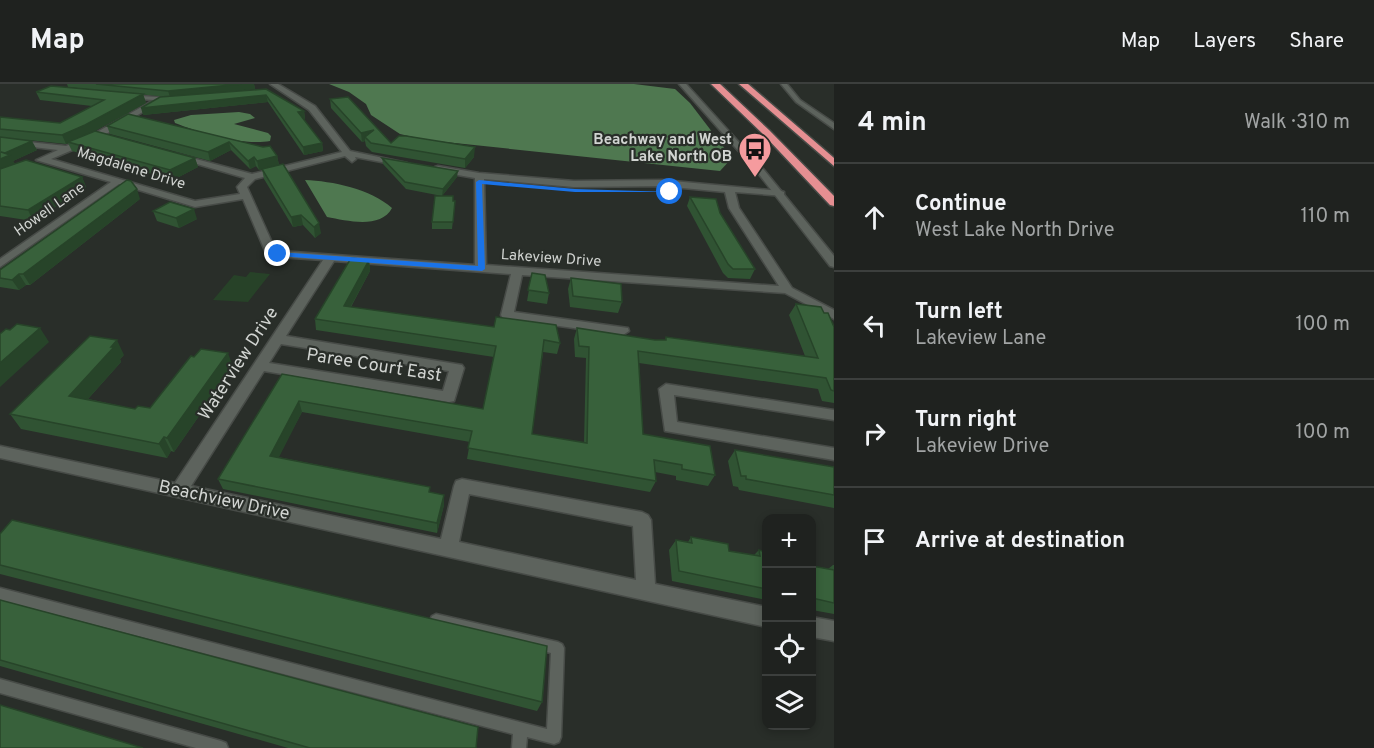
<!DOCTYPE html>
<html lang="en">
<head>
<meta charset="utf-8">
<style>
	:root { --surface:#1f221f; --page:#2c2f2c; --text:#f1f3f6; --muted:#a1a4a4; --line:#3c3f3d }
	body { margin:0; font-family:Overpass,sans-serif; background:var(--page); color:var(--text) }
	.controls { position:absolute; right:18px; bottom:18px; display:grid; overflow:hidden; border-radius:12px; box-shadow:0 3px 9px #0003 }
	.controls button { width:54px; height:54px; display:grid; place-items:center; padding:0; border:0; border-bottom:2px solid var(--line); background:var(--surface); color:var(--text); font:30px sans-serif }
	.stop { position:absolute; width:18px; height:18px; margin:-14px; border:4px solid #1a73e8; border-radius:50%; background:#fff }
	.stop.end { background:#1a73e8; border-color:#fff; box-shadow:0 2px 6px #0008 }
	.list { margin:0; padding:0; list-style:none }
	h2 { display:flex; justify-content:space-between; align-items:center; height:78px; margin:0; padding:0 24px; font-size:26px }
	h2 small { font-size:20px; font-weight:400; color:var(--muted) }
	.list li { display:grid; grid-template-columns:39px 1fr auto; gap:18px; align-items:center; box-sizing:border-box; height:108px; padding:0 24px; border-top:2px solid var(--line) }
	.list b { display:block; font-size:22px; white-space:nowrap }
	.list p { margin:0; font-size:20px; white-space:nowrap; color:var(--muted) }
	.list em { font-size:20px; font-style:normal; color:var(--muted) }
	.icon { flex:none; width:33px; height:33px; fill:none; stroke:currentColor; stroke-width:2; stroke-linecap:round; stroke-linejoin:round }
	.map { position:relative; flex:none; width:834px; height:664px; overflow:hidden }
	header { display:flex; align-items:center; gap:36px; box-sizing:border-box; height:84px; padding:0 30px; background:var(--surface); border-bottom:2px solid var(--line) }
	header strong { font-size:28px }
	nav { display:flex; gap:33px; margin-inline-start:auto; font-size:21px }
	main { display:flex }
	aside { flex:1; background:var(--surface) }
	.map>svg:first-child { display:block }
</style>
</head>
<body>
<header>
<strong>Map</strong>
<nav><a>Map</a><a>Layers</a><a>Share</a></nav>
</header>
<main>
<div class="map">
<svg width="834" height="664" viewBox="0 0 834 664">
	<rect width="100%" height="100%" fill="#292e29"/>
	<polygon fill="#274228" points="250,188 270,190 248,218 213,216 234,191 246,193"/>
	<g fill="#4f7850">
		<polygon points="329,0 634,0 675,5 690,19 732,74 720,87 426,56 400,50 371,31 366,20 349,8"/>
		<path d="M 239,28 L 250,30 L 255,34 L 234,40 L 268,49 L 271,52 L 270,57 C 244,62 200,49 175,39 L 174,36 L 191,31 Z"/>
		<path d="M 305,96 C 332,97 371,105 392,124 C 381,145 348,137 327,133 Z"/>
	</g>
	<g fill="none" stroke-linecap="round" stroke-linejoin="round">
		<defs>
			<g id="service">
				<polygon points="0,504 547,645 551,569 436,542 432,540 430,536 432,532 436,530 558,558 562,560 564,564 561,653 559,658 554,660 527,653 526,664 512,664 513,650 0,516"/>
				<polygon points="0,595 221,657 226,659 228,664 196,664 0,609"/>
			</g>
			<g id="minor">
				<path d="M 270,0 L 278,0 L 315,22 L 350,67 L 407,79 L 403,82 L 355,73 L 356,75 L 352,78 L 345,72 L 255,95 L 247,103 L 274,163 L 280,167 L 475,181 L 475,94 L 435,87 L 435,83 L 438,82 L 479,89 L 574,97 L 662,96 L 781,107 L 784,108 L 784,112 L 735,108 L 739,124 L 792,204 L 834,226 L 834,235 L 785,209 L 522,191 L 514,228 L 628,244 L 629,247 L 623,251 L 503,234 L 501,231 L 511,190 L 334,177 L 286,252 L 462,281 L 464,284 L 454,317 L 449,318 L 264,287 L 191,402 L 441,455 L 454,402 L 456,397 L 462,395 L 642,428 L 648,431 L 651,436 L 655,500 L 766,523 L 766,543 L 0,374 L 0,362 L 175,399 L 323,176 L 278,173 L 265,167 L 243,115 L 195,123 L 119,100 L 0,183 L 0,175 L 111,98 L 36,76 L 58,66 L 0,59 L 0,55 L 66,62 L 90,52 L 154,16 L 124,14 L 122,11 L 175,14 L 177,17 L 161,17 L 96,56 L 51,75 L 195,117 L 240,110 L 237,103 L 245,94 L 173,73 L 177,70 L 252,90 L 342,68 L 309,26 ZM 484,95 L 574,103 L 662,102 L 725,108 L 729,124 L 779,202 L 486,181 ZM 281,260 L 449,287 L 443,307 L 269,279 ZM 469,410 L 633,442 L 636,496 L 459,458 Z"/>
				<polygon points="666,300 834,326 834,336 674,311 677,338 834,364 834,376 665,347 659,305"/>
				<polygon points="812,533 834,537 834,557 812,553"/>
			</g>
			<g id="tertiary">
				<polygon points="679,0 686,0 764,86 834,172 834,183 830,182 758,89"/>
				<polygon points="781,0 787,0 800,16 834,39 834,45 796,18"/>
			</g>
			<g id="motorway">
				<polygon points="711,0 720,0 769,46 834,112 834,122 830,121 763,50"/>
				<polygon points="739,0 748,0 834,74 834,82"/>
			</g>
		</defs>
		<use href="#service" stroke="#474b47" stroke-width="3"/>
		<use href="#minor" stroke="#474b47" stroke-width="3"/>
		<use href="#tertiary" stroke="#474b47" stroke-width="3"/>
		<use href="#motorway" stroke="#474b47" stroke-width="3"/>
		<use href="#service" fill="#5d635d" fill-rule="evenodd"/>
		<use href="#minor" fill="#5d635d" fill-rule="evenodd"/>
		<use href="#tertiary" fill="#5d635d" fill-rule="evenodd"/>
		<use href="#motorway" fill="#e58f92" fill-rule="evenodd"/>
	</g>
	<g fill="#305333">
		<polygon points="67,0 254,0 255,5 183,11 266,5 304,27 305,35 303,35 322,59 323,67 304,71 268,18 143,31 168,13 68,3"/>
		<polygon points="36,8 143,10 146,19 91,49 195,74 198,83 173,96 72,67 68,59 66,60 28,56 37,66 13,77 15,80 82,93 86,103 33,137 0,132 0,33 60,39 92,22 40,16"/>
		<polygon points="330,15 391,59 474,73 465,84 372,68 366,62 365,57 362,58 331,24"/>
		<polygon points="128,30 263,63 277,72 279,81 259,86 256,82 250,85 231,66 210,77 110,50 107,42"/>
		<polygon points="382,74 457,93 442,112 406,105 383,80"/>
		<polygon points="262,85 321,149 315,154 303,141 293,143 264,95"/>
		<polygon points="690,113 720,129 755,185 750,195 728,194 723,189 687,122"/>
		<polygon points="140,115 30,201 26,201 19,206 0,203 0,186"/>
		<polygon points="455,117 452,145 432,145 432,138"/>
		<polygon points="153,127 197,135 179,144 157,137"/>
		<polygon points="369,176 370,187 351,223 560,259 557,270 543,268 532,350 584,359 586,274 575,273 574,255 577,244 655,256 665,256 666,253 805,272 789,231 796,220 824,229 834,243 834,319 822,317 818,305 639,279 643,350 715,391 708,402 676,396 676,392 655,388 656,397 650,408 467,375 470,358 302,328 278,373 430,403 430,408 444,421 437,449 223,405 218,395 282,290 483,325 494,273 316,246 315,235"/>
		<polygon points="532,189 549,209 547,220 527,217"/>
		<polygon points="571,194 622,218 618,229 570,223 568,205"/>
		<polygon points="124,271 120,275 121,278 88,315 135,325 150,324 233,283 174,368 171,367 167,374 21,345 10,330"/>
		<polygon points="735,366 834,383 834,424 739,406 738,403 733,402 728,377"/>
		<polygon points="0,450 542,618 537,627 0,490"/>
		<polygon points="691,453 729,467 754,471 759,466 766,468 766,516 672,497 669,466 676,456 688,458"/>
		<polygon points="833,481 834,481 834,530 812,526 812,482 828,485"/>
		<polygon points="0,516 476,664 288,664 0,582"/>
	</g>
	<g fill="#274429">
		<polygon points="241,0 254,0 255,5 170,13 168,7"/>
		<polygon points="143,10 146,19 89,50 66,60 62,51"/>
		<polygon points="266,11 268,18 143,31 141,24"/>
		<polygon points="304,27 305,35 299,35 298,28"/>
		<polygon points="374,46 365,53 365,57 362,58 361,49"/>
		<polygon points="32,57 37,66 13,77 15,80 0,87 0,75 7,72 5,69"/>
		<polygon points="229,58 231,66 210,77 208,68"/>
		<polygon points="322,59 323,67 304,71 303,63"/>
		<polygon points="475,63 474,73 465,84 465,75"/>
		<polygon points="277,72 279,81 259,86 257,77"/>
		<polygon points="254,73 256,82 250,85 248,77"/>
		<polygon points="195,74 198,83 173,96 170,86"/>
		<polygon points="458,87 457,93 442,112 443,105"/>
		<polygon points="82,93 86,103 33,137 28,126"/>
		<polygon points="137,105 140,115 30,201 23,190"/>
		<polygon points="194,125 197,135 179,144 176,134"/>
		<polygon points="301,131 303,141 293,143 291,133"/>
		<polygon points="319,139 321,149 315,154 314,143"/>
		<polygon points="369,176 370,187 345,233 344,222"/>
		<polygon points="19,190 26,201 19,206 12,196"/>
		<polygon points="40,244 49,258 0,303 0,279"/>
		<polygon points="117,256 124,271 120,275 121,278 78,326 69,312"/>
		<polygon points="228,269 233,283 174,368 167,354"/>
		<polygon points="299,317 302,328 274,383 270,372"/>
		<polygon points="164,353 171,367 167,374 159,360"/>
		<polygon points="444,411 444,421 437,449 437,439"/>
	</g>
	<g fill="#38613b" stroke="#274429" stroke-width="1.5">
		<polygon points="96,0 241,0 168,7"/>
		<polygon points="51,2 143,10 85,41 62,51 0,45 0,33 60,39 104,16 36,8"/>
		<polygon points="266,5 304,27 298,28 322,59 303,63 266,11 141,24 160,13"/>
		<polygon points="348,13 391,59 399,52 406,52 475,63 465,75 371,59 365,53 374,46 361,49 330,15"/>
		<polygon points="128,30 263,63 270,62 277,72 257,77 254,73 248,77 229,58 208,68 107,42"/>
		<polygon points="95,47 195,74 170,86 68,58"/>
		<polygon points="0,53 32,57 5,69 1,68 10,71 0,75"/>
		<polygon points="382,74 458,87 443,105 405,98"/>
		<polygon points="26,76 82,93 28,126 0,122 0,85"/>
		<polygon points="283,80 319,139 314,143 301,131 291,133 262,85"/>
		<polygon points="127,96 131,97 137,105 23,190 19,190 12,196 0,194 0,186"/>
		<polygon points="435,112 453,112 453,117 455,117 453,138 432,138"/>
		<polygon points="690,113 716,115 720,129 755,185 733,185 728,180"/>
		<polygon points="170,118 194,125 176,134 153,127"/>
		<polygon points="351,174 369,176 344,222 494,243 496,233 556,241 560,259 544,256 532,350 587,359 589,263 579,262 577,244 655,256 666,256 666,253 818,274 796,220 821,223 824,229 828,229 834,243 834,307 831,306 826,294 638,267 643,350 710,362 715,391 682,385 682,381 654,376 656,397 468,364 472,347 299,317 270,372 430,403 429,408 444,411 437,439 218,395 282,290 483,325 496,262 315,235"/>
		<polygon points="532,189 545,191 549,209 528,206"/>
		<polygon points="571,194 621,200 622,218 573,212"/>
		<polygon points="17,240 40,244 0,279 0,250 6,245 10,246"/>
		<polygon points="90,252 117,256 111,263 114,263 69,312 135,325 138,322 150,324 191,272 194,273 201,265 228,269 167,354 164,353 159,360 10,330"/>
		<polygon points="735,366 834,383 834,411 746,395 746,392 741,392"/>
		<polygon points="12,436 547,562 542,618 0,481 0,450"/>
		<polygon points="691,453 728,460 729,467 760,472 759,466 766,468 766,505 679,487 676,456 692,459"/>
		<polygon points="812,482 834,486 834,519 812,514"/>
		<polygon points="0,516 478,643 476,664 310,664 0,576"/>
		<polygon points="0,621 143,664 0,664"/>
	</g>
	<polygon fill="#1a73e8" points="479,96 575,105 673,108 575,108 482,100 485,185 482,187 278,172 274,170 278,168 478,182 476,98"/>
	<defs>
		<symbol id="bus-pin" viewBox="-11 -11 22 30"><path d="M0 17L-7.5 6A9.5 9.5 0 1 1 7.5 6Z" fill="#f59b9e" stroke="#292e29"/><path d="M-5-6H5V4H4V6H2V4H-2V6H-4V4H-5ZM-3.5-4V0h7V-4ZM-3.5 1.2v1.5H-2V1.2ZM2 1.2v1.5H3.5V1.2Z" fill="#111"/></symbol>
	</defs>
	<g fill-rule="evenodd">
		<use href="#bus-pin" x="736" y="46" width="38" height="52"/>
	</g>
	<g text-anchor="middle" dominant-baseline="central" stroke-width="4.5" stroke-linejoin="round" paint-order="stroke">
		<g font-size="15" font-weight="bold" fill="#d1d4d1" stroke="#292e29" text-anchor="end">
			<text x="732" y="56">Beachway and West<tspan x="732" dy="17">Lake North OB</tspan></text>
		</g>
		<g font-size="15" fill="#d1d4d1" stroke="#292e29">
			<text transform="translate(131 85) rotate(17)">Magdalene Drive</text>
			<text transform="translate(50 126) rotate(-35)">Howell Lane</text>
			<text transform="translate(551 175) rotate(4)">Lakeview Drive</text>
		</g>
		<g font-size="18" fill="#d1d4d1" stroke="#292e29">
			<text transform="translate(239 280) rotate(-57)">Waterview Drive</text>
			<text transform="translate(374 282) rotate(9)">Paree Court East</text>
			<text transform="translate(224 417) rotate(12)">Beachview Drive</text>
		</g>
	</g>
</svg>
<div class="controls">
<button>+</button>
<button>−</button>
<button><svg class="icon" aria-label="locate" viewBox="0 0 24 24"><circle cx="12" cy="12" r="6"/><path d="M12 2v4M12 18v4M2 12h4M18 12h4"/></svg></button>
<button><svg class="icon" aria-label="layers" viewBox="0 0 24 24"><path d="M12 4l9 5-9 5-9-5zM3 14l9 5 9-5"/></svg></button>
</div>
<div class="stop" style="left:670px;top:108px"></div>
<div class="stop end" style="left:278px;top:170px"></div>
</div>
<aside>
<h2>4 min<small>Walk · 310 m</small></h2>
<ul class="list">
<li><svg class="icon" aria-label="ahead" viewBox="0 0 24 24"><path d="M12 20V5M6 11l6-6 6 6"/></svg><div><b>Continue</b><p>West Lake North Drive</p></div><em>110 m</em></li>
<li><svg class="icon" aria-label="left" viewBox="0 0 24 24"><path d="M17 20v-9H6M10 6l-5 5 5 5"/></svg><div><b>Turn left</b><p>Lakeview Lane</p></div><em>100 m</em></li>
<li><svg class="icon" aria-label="right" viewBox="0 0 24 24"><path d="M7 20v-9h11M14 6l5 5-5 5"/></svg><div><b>Turn right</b><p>Lakeview Drive</p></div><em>100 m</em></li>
<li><svg class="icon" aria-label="arrive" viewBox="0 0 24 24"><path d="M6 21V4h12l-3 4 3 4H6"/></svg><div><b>Arrive at destination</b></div></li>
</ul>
</aside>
</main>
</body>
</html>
